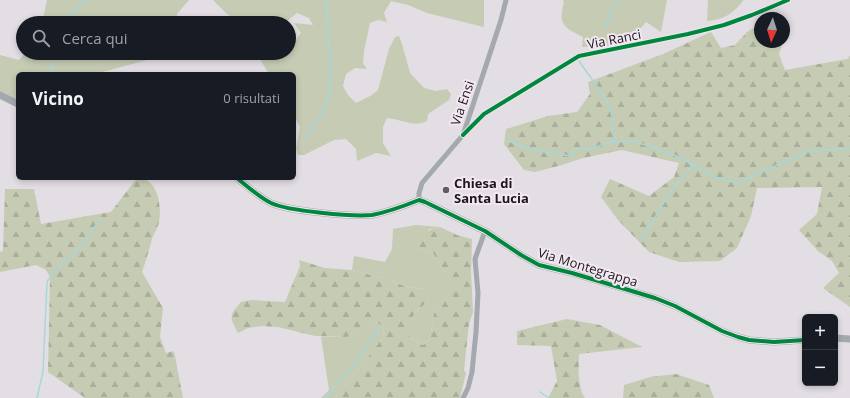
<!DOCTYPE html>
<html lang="it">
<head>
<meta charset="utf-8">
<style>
	:root { --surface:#171b24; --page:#20242c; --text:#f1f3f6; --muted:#9ea1a6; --line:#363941 }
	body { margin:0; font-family:"Open Sans",sans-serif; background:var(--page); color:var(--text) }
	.controls { position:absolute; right:12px; bottom:12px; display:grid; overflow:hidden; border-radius:6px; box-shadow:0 2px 6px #0003 }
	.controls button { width:36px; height:36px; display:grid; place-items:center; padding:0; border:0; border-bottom:1px solid var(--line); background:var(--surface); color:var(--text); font:20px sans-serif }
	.compass { position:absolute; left:754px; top:12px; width:36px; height:36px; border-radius:50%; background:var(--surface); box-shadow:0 2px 6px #0003; rotate:184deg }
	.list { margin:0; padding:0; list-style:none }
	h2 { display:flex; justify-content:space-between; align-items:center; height:52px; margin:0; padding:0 16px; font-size:17px }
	h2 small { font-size:13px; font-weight:400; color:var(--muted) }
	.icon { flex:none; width:22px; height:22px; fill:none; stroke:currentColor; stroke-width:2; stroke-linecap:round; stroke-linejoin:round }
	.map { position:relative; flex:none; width:850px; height:398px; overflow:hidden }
	.search { position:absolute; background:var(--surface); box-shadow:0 2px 6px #0003; left:16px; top:16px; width:280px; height:44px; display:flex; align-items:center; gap:10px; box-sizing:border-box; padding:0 14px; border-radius:22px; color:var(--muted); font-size:15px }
	.panel { position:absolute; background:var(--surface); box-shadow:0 2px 6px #0003; left:16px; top:72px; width:280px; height:108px; border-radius:6px }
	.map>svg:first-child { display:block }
</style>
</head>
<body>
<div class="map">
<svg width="850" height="398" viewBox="0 0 850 398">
	<defs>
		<pattern id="forest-firs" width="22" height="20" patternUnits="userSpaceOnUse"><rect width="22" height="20" fill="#c6cbb4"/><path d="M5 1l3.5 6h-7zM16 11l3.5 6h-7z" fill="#aaae9a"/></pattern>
	</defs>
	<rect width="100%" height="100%" fill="#e3dee3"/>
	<g fill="#c6cbb4">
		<polygon points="47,0 189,0 177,14 177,23 42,23"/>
		<path d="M 213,0 L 484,0 L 484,27 L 427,13 L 408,5 L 391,1 L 384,13 L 387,22 L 378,20 L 370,23 L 364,51 L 363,63 L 367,69 L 355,68 L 346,74 L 343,86 L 348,95 L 356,103 L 372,95 L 378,90 L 389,49 L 395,37 L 399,36 L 402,44 L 410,73 L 424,88 L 436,91 L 447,89 L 451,94 L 449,100 L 428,114 L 427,121 C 413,128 401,119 387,118 L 383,127 L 383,143 L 391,156 L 376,153 L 357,161 L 356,149 L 346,139 L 334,140 L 304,155 L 298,155 L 296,149 L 300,127 L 294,116 L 294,74 L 269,74 L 256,53 L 289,53 L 289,41 L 296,40 L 301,33 L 294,23 L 313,25 L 309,18 L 297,13 L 287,21 L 276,23 L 239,22 L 227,14 Z"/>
		<path d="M 563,0 L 667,0 L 661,32 L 646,22 C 627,45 611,47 582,47 L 583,37 C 563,27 558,24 564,2 Z"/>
		<path d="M 708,0 L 743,0 L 743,1 C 731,15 725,19 707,21 Z"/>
		<polygon points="25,53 160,53 151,59 95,74 18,74 18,100 0,91 0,55 19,60"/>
		<polygon points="416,225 440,227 429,229 418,248 433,253 439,262 441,267 449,277 450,283 450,292 443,304 434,313 430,340 423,345 414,340 405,332 405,327 415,313 429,300 422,289 407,287 389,280 352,270 354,256 385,262 392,249 393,229"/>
		<polygon points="375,321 384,327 383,337 364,363 335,398 321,398 329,390 321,337 347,337"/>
	</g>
	<g fill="url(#forest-firs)">
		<polygon points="760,24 760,42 783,42 779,54 785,70 847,59 850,56 850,307 823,288 839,273 832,261 818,251 799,230 817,214 822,187 757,188 751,216 737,248 720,261 679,262 649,252 618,220 601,197 610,179 649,196 674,177 679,163 622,150 583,158 562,165 535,172 524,170 504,144 506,129 548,116 577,112 590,94 588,82 663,54 711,32 721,48 735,45 747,32"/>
		<path d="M 137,178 C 158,178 162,205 159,222 C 158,228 154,233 152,239 C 149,250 146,261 142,272 L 163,308 L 160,337 L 166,353 L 174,351 L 183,398 L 85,398 L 48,372 L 50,277 L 46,270 L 36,265 L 0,272 L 0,252 L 3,251 L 5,189 L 34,189 L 41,224 L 111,212 Z"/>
		<path d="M 440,227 L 457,235 L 472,239 L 471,272 L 473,312 L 469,324 L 464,370 L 466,373 L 460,398 L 335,398 L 364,363 L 383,337 L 384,327 L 375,321 L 347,337 L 315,336 L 278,327 L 262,326 L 248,328 L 238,333 C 229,316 229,316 241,302 L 251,300 L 285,302 L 300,266 L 299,260 L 325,268 L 352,270 L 389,280 L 407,287 L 422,289 L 427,291 L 430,295 L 429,300 L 415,313 L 405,327 C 406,336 415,341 423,345 L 430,340 L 434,313 L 443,304 L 450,292 L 449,277 L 441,267 L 439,262 L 433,253 L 418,248 C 424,234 424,230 440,227 Z"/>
		<path d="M 567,319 L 600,325 L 642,347 L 579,354 C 579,367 577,387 585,398 L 548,398 L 557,381 L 551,346 L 517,345 L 517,331 Z"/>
		<polygon points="676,374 709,385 714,398 623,398 624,385 650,377"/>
	</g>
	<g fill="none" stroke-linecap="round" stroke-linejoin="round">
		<g stroke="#a6d8da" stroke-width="1.5">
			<polyline points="66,23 80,4 87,0"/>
			<polyline points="605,28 616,0"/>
			<path d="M 579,61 C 589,76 603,92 610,109 C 614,119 613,130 614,141"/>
			<polyline points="51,74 55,53"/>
			<path d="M 304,139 C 311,128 322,117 326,105 C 333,81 330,57 328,34 C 327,22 328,11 326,0"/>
			<polyline points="508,141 538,151 571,156 577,148 590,149 614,141 637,142 679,157 715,177 737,183 807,152 850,148"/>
			<polyline points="642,240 661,207 673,189 693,165"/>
			<polyline points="540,392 549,398"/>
			<path d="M 37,398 L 43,372 L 47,282 C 55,268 61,267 71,257 C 82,246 90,233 99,221"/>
			<polyline points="326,398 360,357 380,326"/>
		</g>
		<g stroke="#a3a9ae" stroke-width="5">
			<polyline points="463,135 484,114 579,56 688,34 724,25 752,15 788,0"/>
			<polyline points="419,200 419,193 422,183 463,135 501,20 506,0"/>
			<polyline points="463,398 468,388 472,372 476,332 478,293 475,259 485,231"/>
		</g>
		<g stroke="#a3a9ae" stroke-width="7">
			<polyline points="0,95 18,104"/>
			<path d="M 237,178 C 248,187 259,197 271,203 C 288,211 353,217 372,215 C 388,212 404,206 419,200 L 425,202 L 485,231 L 521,255 L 539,265 L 572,273 L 655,298 L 675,306 L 722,331 L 738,337 L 749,340 L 774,342 L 805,340"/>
			<polyline points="835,338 850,339"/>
		</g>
		<defs>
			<g id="cycleway">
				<polyline points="463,135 484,114 579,56 688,34 724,25 752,15 788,0"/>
				<path d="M 237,178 C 248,187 259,197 271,203 C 288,211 353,217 372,215 C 388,212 404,206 419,200 L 425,202 L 485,231 L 521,255 L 539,265 L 572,273 L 655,298 L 675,306 L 722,331 L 738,337 L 749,340 L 774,342 L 805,340"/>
			</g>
		</defs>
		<use href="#cycleway" stroke="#f3e8f2" stroke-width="6"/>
		<use href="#cycleway" stroke="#00873e" stroke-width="4"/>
	</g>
	<circle fill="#615d60" stroke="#f3e8f2" stroke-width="1.5" cx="446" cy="190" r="4"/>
	<g text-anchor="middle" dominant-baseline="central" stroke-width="4" stroke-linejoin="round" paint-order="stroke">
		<g font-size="13" fill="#1b171a" stroke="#f3e8f2">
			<text transform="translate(614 39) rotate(-11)">Via Ranci</text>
			<text transform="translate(462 103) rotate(-71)">Via Ensi</text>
			<text transform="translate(588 267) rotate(17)">Via Montegrappa</text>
		</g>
		<g font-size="13" font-weight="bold" fill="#1b171a" stroke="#f3e8f2" text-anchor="start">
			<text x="454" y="183">Chiesa di<tspan x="454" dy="15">Santa Lucia</tspan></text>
		</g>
	</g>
</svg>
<div class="controls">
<button>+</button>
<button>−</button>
</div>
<svg class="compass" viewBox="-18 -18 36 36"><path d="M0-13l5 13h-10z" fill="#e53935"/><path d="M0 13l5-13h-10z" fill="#9ea1a6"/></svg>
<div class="search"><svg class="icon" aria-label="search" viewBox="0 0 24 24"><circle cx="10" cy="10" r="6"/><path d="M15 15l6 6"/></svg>Cerca qui</div>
<section class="panel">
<h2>Vicino<small>0 risultati</small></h2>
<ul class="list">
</ul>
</section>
</div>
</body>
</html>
